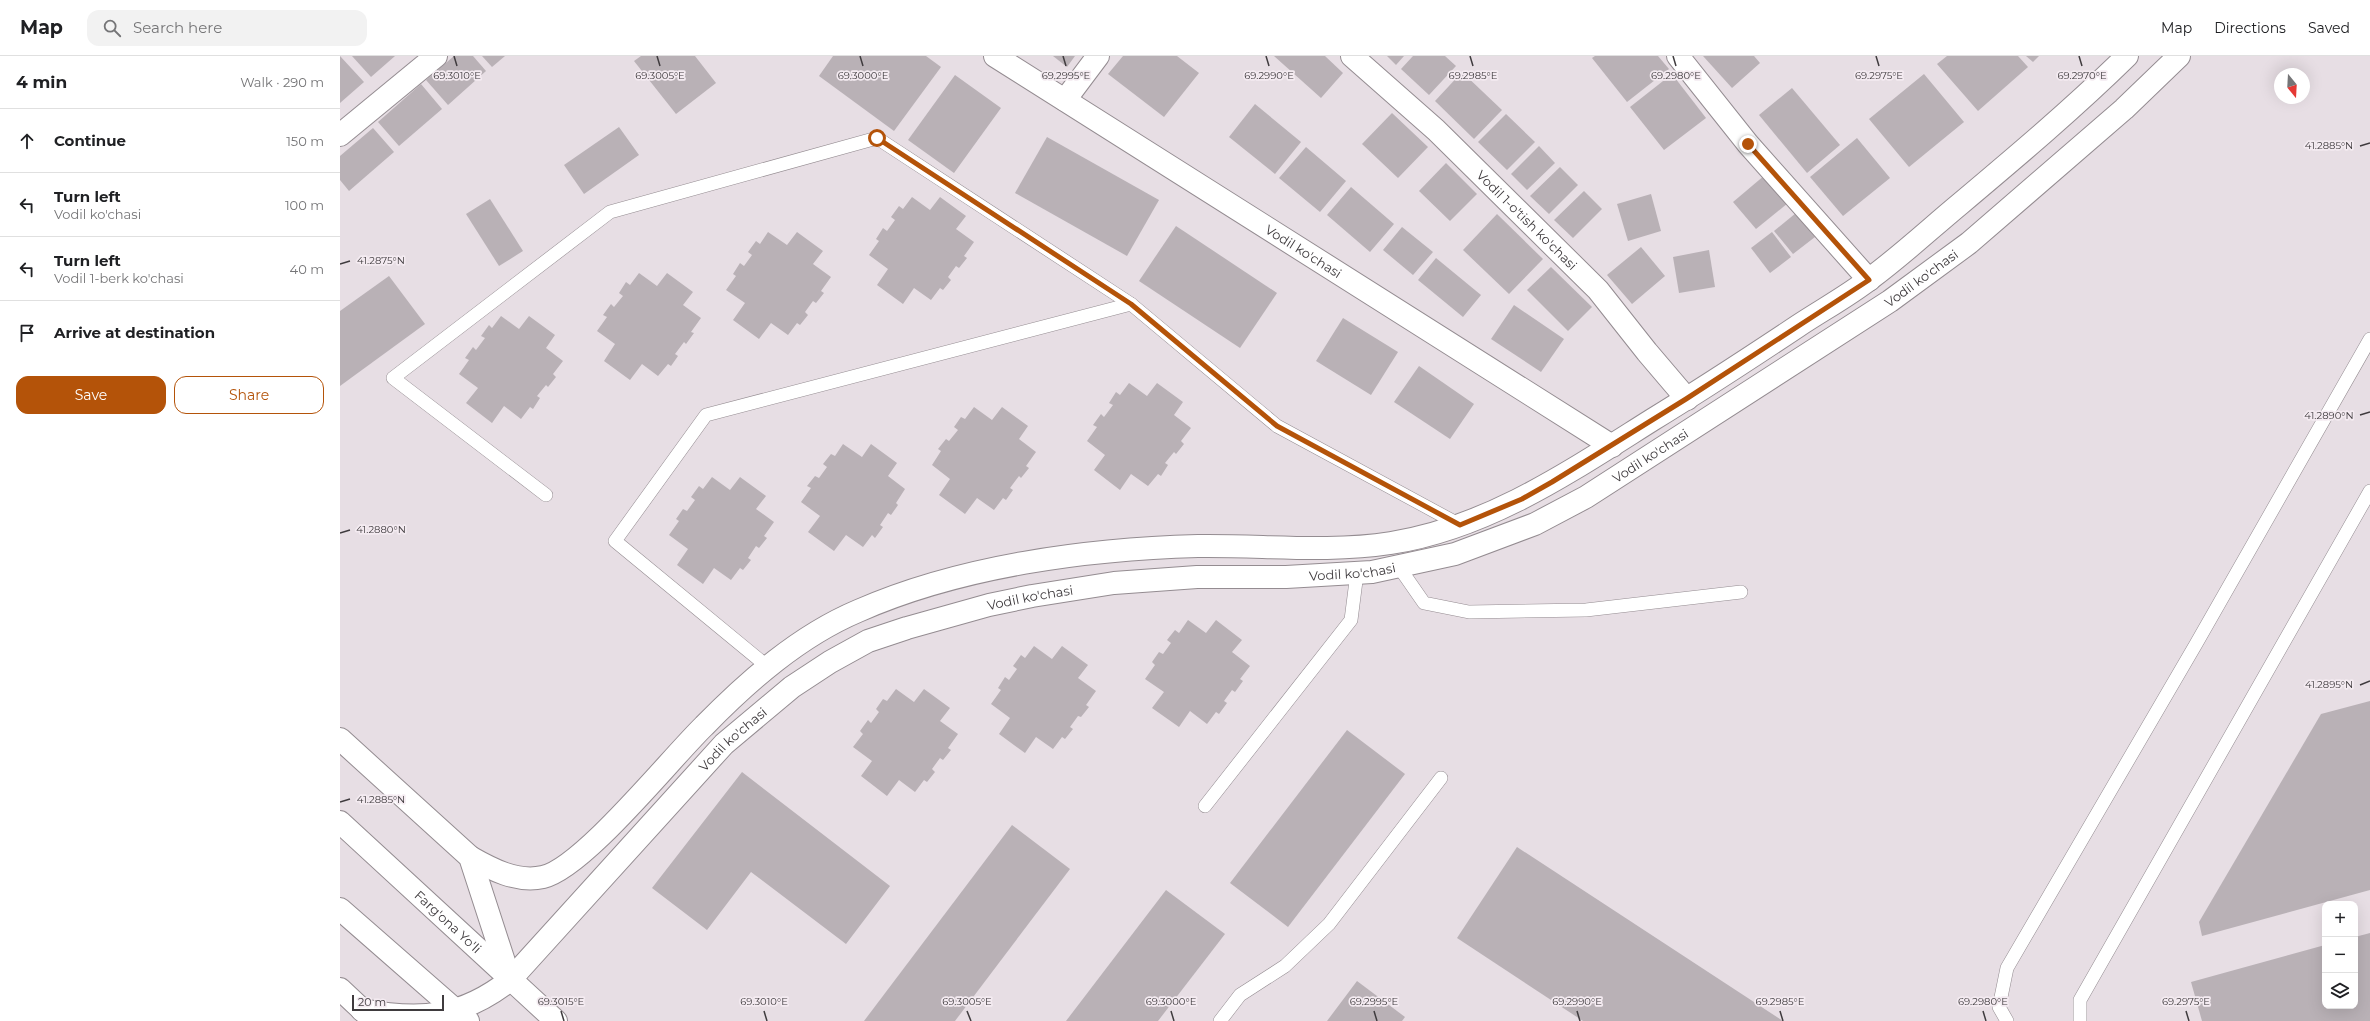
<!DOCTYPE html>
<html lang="en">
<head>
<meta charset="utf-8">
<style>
	:root { --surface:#fff; --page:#f2f2f2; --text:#202124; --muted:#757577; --line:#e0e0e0; --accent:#b45309 }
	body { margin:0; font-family:Montserrat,sans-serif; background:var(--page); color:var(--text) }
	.controls { position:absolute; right:12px; bottom:12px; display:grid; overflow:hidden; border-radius:8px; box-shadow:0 4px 16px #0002 }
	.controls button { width:36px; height:36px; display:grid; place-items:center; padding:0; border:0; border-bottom:1px solid var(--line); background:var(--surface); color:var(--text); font:20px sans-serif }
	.compass { position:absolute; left:1934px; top:12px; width:36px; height:36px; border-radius:50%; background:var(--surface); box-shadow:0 4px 16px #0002; rotate:162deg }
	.scale { position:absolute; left:12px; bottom:10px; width:92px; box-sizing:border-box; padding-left:4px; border:2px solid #3f3b3e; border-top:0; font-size:11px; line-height:14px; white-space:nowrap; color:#3f3b3e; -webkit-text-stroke:3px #f4ebf1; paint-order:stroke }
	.stop { position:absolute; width:12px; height:12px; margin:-9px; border:3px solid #b45309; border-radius:50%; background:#fff }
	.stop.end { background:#b45309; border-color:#fff; box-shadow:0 1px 4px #0008 }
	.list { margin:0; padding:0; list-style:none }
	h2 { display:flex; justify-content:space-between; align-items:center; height:52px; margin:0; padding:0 16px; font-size:17px }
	h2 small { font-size:13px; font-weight:400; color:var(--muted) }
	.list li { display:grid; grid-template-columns:26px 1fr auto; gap:12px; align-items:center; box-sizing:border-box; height:64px; padding:0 16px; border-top:1px solid var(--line) }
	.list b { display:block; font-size:15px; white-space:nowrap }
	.list p { margin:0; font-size:13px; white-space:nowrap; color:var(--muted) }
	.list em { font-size:13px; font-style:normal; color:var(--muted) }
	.actions { display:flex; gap:8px; padding:12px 16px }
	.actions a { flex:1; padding:9px 0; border:1px solid var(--accent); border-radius:12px; text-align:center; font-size:14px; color:var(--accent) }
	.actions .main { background:var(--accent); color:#fff }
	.icon { flex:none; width:22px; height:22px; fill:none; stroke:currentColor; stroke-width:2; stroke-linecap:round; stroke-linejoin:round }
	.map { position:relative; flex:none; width:2030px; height:965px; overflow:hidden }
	header { display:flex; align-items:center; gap:24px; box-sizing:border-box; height:56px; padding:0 20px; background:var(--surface); border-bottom:1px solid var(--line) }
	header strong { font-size:19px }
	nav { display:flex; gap:22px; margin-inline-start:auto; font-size:14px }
	.search { width:280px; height:36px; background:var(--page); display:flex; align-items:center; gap:10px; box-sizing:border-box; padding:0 14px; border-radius:12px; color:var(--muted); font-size:15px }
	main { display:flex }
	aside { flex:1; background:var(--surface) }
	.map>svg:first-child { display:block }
</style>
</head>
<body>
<header>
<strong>Map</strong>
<div class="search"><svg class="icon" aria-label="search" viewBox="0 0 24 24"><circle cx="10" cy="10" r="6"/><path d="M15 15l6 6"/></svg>Search here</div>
<nav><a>Map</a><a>Directions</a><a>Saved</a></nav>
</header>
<main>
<aside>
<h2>4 min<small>Walk · 290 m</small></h2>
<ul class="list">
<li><svg class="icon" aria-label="ahead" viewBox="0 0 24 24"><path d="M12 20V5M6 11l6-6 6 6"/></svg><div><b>Continue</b></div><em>150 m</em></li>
<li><svg class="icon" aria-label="left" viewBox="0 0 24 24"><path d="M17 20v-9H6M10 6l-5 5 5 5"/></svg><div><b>Turn left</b><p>Vodil ko'chasi</p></div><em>100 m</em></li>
<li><svg class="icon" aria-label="left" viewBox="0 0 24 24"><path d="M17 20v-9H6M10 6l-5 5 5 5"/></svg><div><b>Turn left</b><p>Vodil 1-berk ko'chasi</p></div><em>40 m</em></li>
<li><svg class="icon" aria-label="arrive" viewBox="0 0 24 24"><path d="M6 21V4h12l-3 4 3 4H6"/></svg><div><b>Arrive at destination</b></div></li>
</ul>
<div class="actions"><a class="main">Save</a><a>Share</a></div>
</aside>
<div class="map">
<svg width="2030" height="965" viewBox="0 0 2030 965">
	<rect width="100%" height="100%" fill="#e7dee4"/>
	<g fill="#b9b1b6">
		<polygon points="0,0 24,26 0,47"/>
		<polygon points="12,0 55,0 31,21"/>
		<polygon points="114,0 133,0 146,15 108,49 86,24"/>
		<polygon points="142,0 165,0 152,11"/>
		<polygon points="301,0 355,0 376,27 336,58 294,5"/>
		<polygon points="493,0 586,0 601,11 554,75 479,20"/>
		<polygon points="713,0 735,0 727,11"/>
		<polygon points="783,0 837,0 859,17 824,61 768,18"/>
		<polygon points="934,0 985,0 1003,17 981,42"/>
		<polygon points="1047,0 1064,0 1056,9"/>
		<polygon points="1073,0 1105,0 1116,10 1089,39 1061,13"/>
		<polygon points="1255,0 1318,0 1329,13 1287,46 1252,2"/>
		<polygon points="1363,0 1414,0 1420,7 1392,32"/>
		<polygon points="1607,0 1678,0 1688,11 1638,55 1597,8"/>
		<polygon points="1686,0 1699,0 1693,6"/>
		<polygon points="1122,16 1162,54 1134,83 1095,45"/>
		<polygon points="1332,18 1366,62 1324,94 1290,51"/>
		<polygon points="1584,18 1624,66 1569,111 1529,63"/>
		<polygon points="615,19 661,52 614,117 568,84"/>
		<polygon points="81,28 102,53 59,90 38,66"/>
		<polygon points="1452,32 1500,89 1467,117 1419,59"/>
		<polygon points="915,48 961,86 935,118 889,81"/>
		<polygon points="1052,57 1088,91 1058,122 1022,88"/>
		<polygon points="1166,58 1195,86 1167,114 1138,86"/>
		<polygon points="279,71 299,99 244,138 224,109"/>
		<polygon points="33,72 54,96 9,135 0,124 0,100"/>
		<polygon points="707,81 819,144 787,200 675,137"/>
		<polygon points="1517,82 1550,122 1503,160 1470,121"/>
		<polygon points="1199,90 1215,107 1187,134 1171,118"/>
		<polygon points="966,91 1006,125 980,156 939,122"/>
		<polygon points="1106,107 1137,138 1110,165 1079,135"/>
		<polygon points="1220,111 1238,129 1209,158 1190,140"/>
		<polygon points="1425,119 1448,147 1416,173 1393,146"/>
		<polygon points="1011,131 1054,168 1030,196 987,159"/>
		<polygon points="1244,135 1262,153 1233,182 1214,164"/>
		<polygon points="1311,138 1321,175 1288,185 1277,148"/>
		<polygon points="572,141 590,154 600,141 626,160 616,173 634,186 624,200 627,202 619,212 616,210 608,221 611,224 603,234 600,232 591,244 574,232 563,248 537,229 548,213 529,199 539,185 536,183 543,172 547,175 555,164 551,161 559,150 563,153"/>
		<polygon points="150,143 183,195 159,210 126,158"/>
		<polygon points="1456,157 1475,181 1453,198 1434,175"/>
		<polygon points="1157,158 1203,203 1169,238 1123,194"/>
		<polygon points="836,170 937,237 900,292 799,225"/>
		<polygon points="1062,171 1093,196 1073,219 1043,194"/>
		<polygon points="428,176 447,189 457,176 483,195 473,208 491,221 481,235 484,237 476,247 473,245 465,256 468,259 460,269 457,267 448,279 431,267 419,283 393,264 405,247 386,234 396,220 393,218 400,207 404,210 412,199 408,196 416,185 420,188"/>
		<polygon points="1432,176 1451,201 1430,217 1411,192"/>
		<polygon points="1301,191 1325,220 1292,248 1267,219"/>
		<polygon points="1369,194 1375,231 1339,237 1333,201"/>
		<polygon points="1096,202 1141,239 1123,261 1078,224"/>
		<polygon points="1211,211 1252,251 1228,275 1187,234"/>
		<polygon points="299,217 317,230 327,217 353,236 343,249 361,262 351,276 354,277 346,288 344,286 335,298 338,300 331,310 328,308 318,320 302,308 290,324 264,305 275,288 257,275 267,261 263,259 271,248 274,251 283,240 279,237 286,226 290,229"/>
		<polygon points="49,220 85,268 0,330 0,255"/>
		<polygon points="1174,249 1224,283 1201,316 1151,283"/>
		<polygon points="161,260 179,273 189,260 215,279 206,292 223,305 213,318 216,321 208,331 206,329 197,340 200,342 193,353 190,351 181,363 164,350 152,367 126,347 138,332 119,318 129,304 125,302 133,291 136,294 145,282 141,280 149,269 152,272"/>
		<polygon points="1003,262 1058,296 1031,339 976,305"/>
		<polygon points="1079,310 1134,348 1110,383 1054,346"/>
		<polygon points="789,327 807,340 817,327 843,346 834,359 851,372 841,385 844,388 836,398 834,396 825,407 828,409 821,420 818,418 808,430 791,418 780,434 754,414 765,399 747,385 757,371 753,369 761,358 764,361 773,349 769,347 776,336 780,339"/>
		<polygon points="634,351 652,364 662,351 688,370 679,383 696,396 686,410 689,412 681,422 679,420 670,432 673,434 666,444 663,442 654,454 637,442 625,458 599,439 610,423 592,409 601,395 598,393 606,383 609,385 618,374 614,371 621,361 625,363"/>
		<polygon points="503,388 522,401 531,388 557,407 548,420 565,433 556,447 558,449 551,459 548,457 540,469 543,471 535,482 532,479 523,491 506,479 494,495 468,476 480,460 461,446 471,432 467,430 475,420 479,422 487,411 483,408 491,398 495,400"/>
		<polygon points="372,421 390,434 400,421 426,440 416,453 434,466 424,480 427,482 419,492 416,490 408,502 411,504 403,514 400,512 391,524 374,512 363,528 337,509 348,493 329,479 339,465 336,463 343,453 347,455 355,444 351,441 359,430 363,433"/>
		<polygon points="848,564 866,577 876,564 902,584 892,596 910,610 900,623 903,625 895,636 892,634 884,645 887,647 879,658 876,656 867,668 850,655 839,671 812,652 824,636 805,623 815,609 812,606 819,596 823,598 831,587 827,584 835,574 839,577"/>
		<polygon points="694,590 712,603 722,590 748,609 738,622 756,635 746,649 749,651 741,661 738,660 730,671 733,673 725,683 722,681 713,693 696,681 685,697 659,678 670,662 651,648 661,634 658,632 665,621 669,624 677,613 673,610 681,599 685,602"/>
		<polygon points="556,633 574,646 584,633 610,652 600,665 618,678 608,692 611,694 603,704 600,702 592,713 595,716 587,726 584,724 575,736 559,724 547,740 521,720 532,705 513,691 523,678 520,675 528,664 531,667 539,656 536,653 543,643 547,645"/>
		<polygon points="2030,645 2030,834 1862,880 1859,866 1981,658"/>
		<polygon points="1007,674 1065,718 948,871 890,827"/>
		<polygon points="402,716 550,830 506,888 411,816 367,874 312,832"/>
		<polygon points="672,769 730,813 615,965 524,965"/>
		<polygon points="1177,791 1443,965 1243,965 1117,882"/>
		<polygon points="826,834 885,878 818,965 726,965"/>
		<polygon points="2030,877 2030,965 1862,965 1851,926 1985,889 1985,950 2015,950 2015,881"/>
		<polygon points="1017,925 1065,961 1062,965 987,965"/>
	</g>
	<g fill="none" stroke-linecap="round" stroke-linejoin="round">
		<defs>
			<g id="lane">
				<polyline points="206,439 53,322 270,156 537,82 791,248"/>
				<polyline points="1059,511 1084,547 1129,556 1246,554 1401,536"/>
				<polyline points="428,611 275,485 366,359 791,248 937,370 1120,469"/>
				<polyline points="865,750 1011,564 1017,517"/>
				<polyline points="880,965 900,939 945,910 989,868 1101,722"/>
				<polyline points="1667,965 1659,951 1667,912 1856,588 2030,283"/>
				<polyline points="1740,965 1740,944 2030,435"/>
			</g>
			<g id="street">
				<path id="s1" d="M 655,0 L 1272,390"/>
				<path id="s2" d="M 1012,0 L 1096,74 L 1258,234 L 1307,296 L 1347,343"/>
				<polyline points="1338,0 1408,88 1529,224"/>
				<polyline points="725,44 758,0"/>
				<polyline points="0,79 96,0"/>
			</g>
			<g id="secondary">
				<path d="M 130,801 C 151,813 177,827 203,821 C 243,812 330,703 364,670 C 408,625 459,580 518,555 C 620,510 747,493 858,490 C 923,489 987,497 1051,487 C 1148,472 1231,415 1312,364 C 1361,334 1410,302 1458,270 C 1482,254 1508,240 1531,222 C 1562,199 1591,172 1620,148 C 1677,100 1734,52 1787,0"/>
				<polyline points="0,933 33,964"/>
				<path id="s3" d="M 22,954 C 80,965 122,962 170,924 L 384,688 L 452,631 L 490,606 L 528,585 L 567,572 L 649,549 L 692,540 L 774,527 L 857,521 L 946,521 L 1032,516 L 1115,498 L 1195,468 L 1246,441 L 1550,245 L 1629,187 L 1784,53 L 1839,0"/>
			</g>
			<g id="primary">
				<polyline points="0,683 130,801 170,924"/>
				<path id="s4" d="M 0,766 L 216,965"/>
				<polyline points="0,853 128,965"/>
			</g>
		</defs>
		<use href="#lane" stroke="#948c91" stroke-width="14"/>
		<use href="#street" stroke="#948c91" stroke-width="24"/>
		<use href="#secondary" stroke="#948c91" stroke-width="24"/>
		<use href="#primary" stroke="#948c91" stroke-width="24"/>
		<use href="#lane" stroke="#fff" stroke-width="13"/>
		<use href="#street" stroke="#fff" stroke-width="22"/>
		<use href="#secondary" stroke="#fff" stroke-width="22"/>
		<use href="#primary" stroke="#fff" stroke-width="22"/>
	</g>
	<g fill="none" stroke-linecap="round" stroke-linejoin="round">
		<polyline stroke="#b45309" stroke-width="5" points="537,82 791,248 937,370 1120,469 1182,443 1212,426 1346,343 1529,224 1408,88"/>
	</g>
	<path fill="none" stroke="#3f3b3e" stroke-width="1.5" d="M 114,0 L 117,10M 317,0 L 320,10M 520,0 L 523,10M 723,0 L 726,10M 926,0 L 929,10M 1130,0 L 1133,10M 1333,0 L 1336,10M 1536,0 L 1539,10M 1739,0 L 1742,10M 2020,90 L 2030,87M 0,208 L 10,205M 2020,359 L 2030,356M 0,477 L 10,474M 2020,629 L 2030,625M 0,746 L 10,743M 221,955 L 224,965M 424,955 L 427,965M 627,955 L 631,965M 831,955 L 834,965M 1034,955 L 1037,965M 1237,955 L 1240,965M 1440,955 L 1443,965M 1643,955 L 1646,965M 1846,955 L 1849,965"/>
	<g text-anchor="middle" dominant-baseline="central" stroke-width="3.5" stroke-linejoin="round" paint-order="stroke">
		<g font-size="13" fill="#3f3b3e" stroke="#f4ebf1">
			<text stroke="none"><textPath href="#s2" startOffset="240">Vodil 1-o'tish ko'chasi</textPath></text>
			<text stroke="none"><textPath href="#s1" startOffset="365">Vodil ko'chasi</textPath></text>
			<text stroke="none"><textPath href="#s3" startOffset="1793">Vodil ko'chasi</textPath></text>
			<text stroke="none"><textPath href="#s3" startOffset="1469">Vodil ko'chasi</textPath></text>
			<text stroke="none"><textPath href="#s3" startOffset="1145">Vodil ko'chasi</textPath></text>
			<text stroke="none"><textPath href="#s3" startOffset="821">Vodil ko'chasi</textPath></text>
			<text stroke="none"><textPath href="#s3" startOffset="485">Vodil ko'chasi</textPath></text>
			<text stroke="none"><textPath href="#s4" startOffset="147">Farg'ona Yo'li</textPath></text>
		</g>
	</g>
	<g font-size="10" text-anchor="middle" fill="#3f3b3e" stroke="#f4ebf1" stroke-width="3.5" stroke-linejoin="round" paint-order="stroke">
		<text x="117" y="23">69.3010°E</text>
		<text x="320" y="23">69.3005°E</text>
		<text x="523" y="23">69.3000°E</text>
		<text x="726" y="23">69.2995°E</text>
		<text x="929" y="23">69.2990°E</text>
		<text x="1133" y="23">69.2985°E</text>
		<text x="1336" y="23">69.2980°E</text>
		<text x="1539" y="23">69.2975°E</text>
		<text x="1742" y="23">69.2970°E</text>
		<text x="1989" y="93">41.2885°N</text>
		<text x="41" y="208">41.2875°N</text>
		<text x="1989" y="363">41.2890°N</text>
		<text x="41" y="477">41.2880°N</text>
		<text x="1989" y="632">41.2895°N</text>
		<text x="41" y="747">41.2885°N</text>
		<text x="221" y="949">69.3015°E</text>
		<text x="424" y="949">69.3010°E</text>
		<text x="627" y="949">69.3005°E</text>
		<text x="831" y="949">69.3000°E</text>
		<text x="1034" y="949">69.2995°E</text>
		<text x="1237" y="949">69.2990°E</text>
		<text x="1440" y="949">69.2985°E</text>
		<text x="1643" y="949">69.2980°E</text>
		<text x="1846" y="949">69.2975°E</text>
	</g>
</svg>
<div class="controls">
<button>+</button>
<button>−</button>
<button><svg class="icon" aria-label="layers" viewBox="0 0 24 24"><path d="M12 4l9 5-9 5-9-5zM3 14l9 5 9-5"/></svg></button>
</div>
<svg class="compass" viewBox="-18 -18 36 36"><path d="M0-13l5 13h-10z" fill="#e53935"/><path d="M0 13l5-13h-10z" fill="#757577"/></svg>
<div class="scale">20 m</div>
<div class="stop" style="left:537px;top:82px"></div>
<div class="stop end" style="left:1408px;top:88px"></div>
</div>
</main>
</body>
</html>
